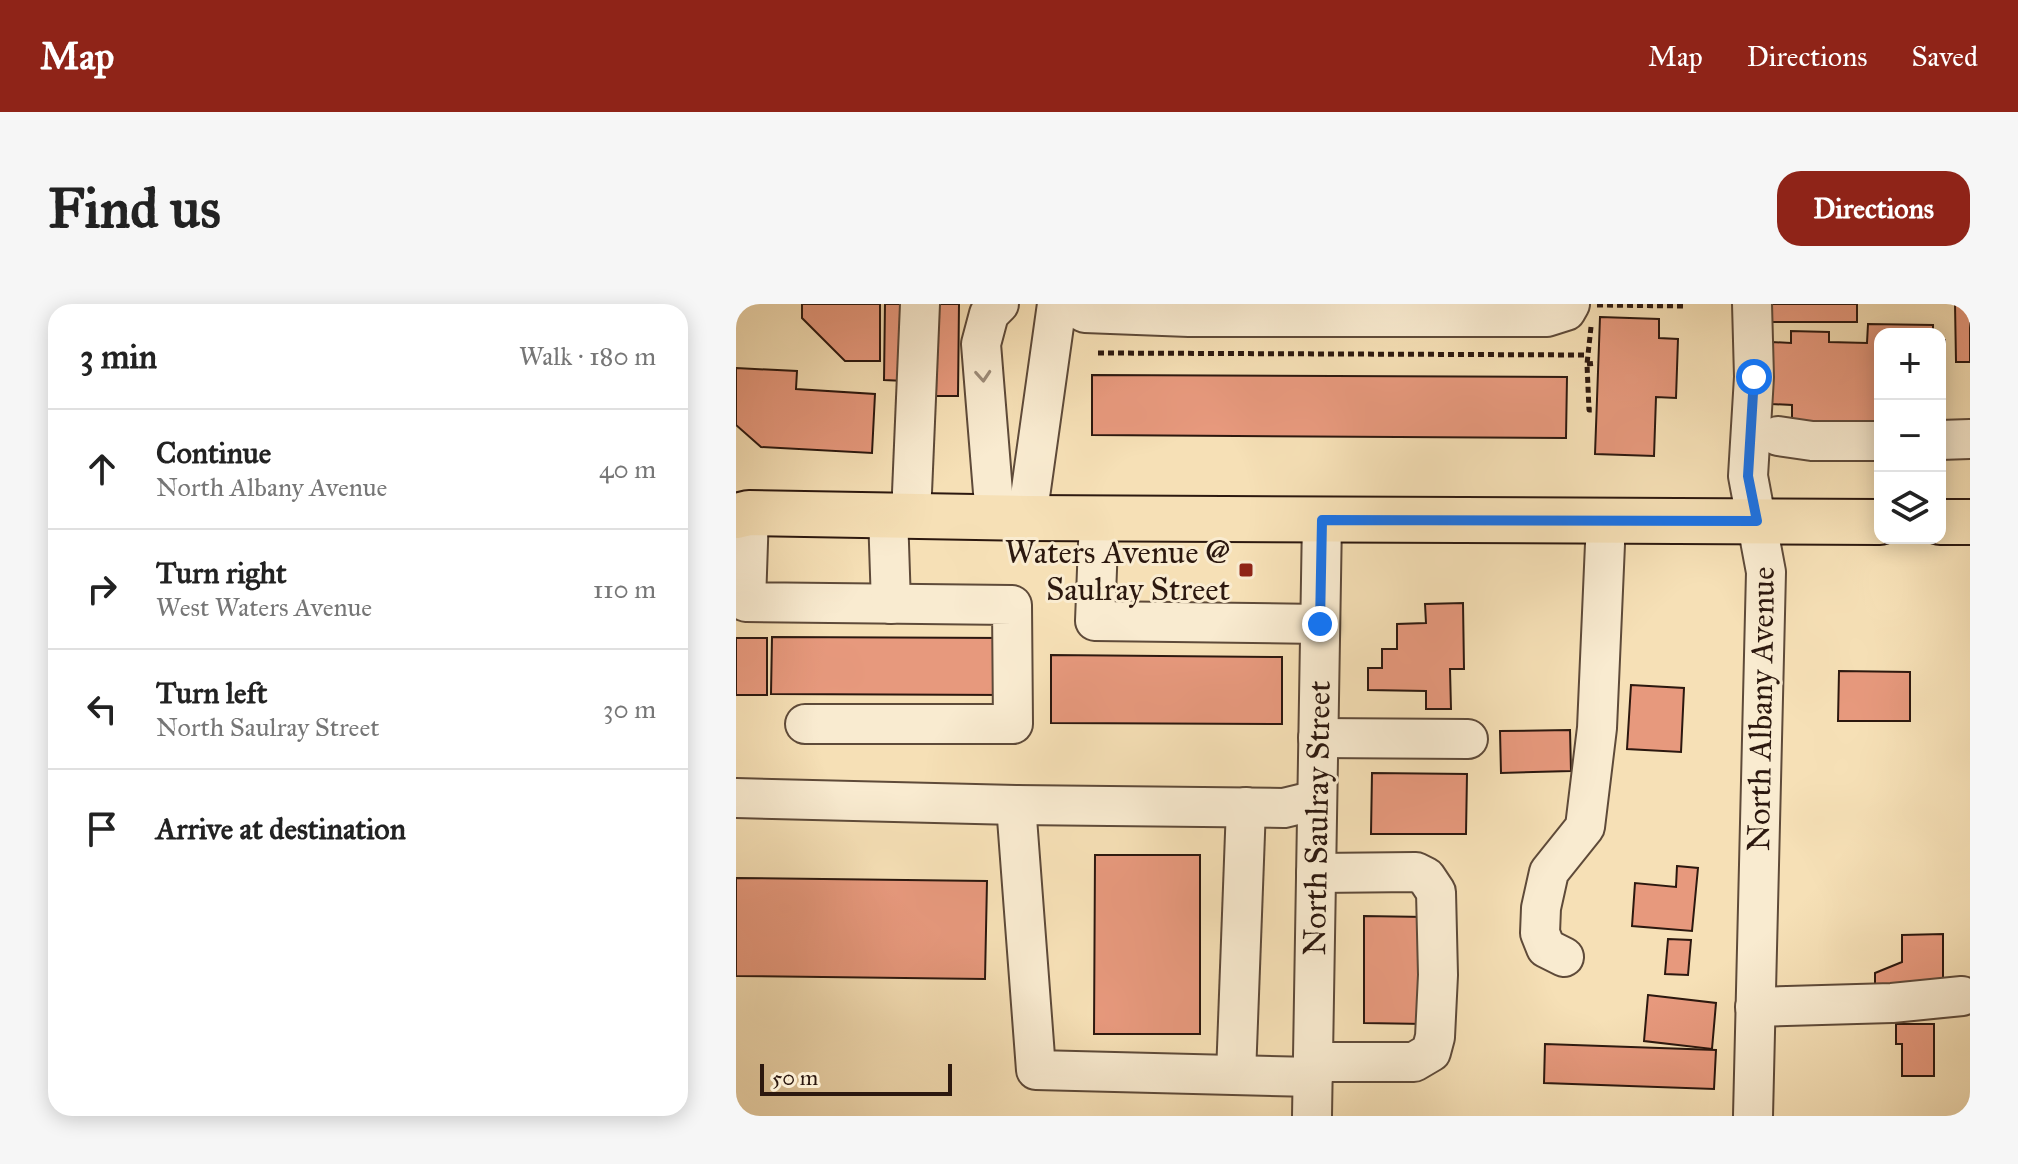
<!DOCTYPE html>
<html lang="en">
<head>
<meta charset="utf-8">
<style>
	:root { --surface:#fff; --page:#f6f6f6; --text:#222; --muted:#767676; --line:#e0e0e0; --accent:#8f2418 }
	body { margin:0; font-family:"IM FELL Great Primer",serif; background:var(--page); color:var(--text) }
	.controls { position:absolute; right:24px; top:24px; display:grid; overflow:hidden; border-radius:16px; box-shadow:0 4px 20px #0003 }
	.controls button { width:72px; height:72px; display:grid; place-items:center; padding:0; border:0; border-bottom:2px solid var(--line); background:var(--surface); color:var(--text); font:40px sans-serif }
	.scale { position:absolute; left:24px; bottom:20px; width:192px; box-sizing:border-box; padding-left:8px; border:4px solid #2c180f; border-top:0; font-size:22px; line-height:28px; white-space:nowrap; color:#2c180f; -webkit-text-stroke:6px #f9ebd0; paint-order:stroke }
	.stop { position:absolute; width:24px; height:24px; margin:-18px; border:6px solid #1a73e8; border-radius:50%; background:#fff }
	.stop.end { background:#1a73e8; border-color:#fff; box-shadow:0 2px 8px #0008 }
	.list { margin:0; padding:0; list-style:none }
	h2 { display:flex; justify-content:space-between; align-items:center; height:104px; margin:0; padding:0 32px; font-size:34px }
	h2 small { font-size:26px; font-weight:400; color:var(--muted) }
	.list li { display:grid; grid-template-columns:52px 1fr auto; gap:24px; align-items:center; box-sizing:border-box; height:120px; padding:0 32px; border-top:2px solid var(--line) }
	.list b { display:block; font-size:30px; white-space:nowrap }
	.list p { margin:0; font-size:26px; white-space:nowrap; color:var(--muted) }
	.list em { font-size:26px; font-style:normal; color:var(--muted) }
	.icon { flex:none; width:44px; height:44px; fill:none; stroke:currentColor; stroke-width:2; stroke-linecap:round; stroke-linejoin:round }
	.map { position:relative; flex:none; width:1234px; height:812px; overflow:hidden; border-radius:24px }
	header { display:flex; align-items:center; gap:48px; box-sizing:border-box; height:112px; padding:0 40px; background:var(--accent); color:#fff }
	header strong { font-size:38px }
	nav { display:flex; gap:44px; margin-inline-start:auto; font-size:28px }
	.intro { display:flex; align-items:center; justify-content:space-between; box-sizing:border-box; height:192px; padding:0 48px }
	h1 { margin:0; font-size:56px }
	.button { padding:20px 36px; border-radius:24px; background:var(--accent); color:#fff; font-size:28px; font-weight:700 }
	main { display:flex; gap:48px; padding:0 48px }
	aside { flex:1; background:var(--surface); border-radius:24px; box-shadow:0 4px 20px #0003 }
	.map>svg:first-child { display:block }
</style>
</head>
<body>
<header>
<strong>Map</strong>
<nav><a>Map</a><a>Directions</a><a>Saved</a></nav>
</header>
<div class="intro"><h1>Find us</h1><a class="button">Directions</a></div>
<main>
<aside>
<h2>3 min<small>Walk · 180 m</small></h2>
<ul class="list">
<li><svg class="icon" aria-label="ahead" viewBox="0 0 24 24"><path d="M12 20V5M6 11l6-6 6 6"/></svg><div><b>Continue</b><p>North Albany Avenue</p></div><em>40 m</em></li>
<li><svg class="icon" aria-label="right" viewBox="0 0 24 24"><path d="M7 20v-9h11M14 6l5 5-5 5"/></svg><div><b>Turn right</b><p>West Waters Avenue</p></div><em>110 m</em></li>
<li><svg class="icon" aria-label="left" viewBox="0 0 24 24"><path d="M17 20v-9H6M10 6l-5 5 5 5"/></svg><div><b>Turn left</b><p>North Saulray Street</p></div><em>30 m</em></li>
<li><svg class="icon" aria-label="arrive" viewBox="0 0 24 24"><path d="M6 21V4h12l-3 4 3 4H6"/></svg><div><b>Arrive at destination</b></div></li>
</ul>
</aside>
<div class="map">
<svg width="1234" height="812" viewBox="0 0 1234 812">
	<rect width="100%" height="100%" fill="#f6e0b6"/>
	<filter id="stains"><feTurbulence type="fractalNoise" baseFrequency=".0025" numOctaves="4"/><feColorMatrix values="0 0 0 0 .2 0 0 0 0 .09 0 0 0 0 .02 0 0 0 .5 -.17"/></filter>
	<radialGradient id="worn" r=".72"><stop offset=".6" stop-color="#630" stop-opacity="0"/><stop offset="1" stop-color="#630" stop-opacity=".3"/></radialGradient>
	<g fill="#e7997d" stroke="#2c180f" stroke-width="2">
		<polygon points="66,0 144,0 144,57 109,57 66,14"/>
		<polygon points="149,0 170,0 169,77 148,76"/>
		<polygon points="201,0 223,0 222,92 200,92"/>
		<rect x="1036" y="0" width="85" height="18"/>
		<polygon points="1219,0 1234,0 1234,58 1220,58"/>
		<polygon points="864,13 923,15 923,34 942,35 940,94 920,93 918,152 859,150"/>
		<polygon points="1132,20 1197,21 1197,30 1144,30 1144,121 1056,120 1056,101 1036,100 1036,38 1055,39 1055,27 1093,28 1093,38 1131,39"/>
		<rect x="1204" y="36" width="5" height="63"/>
		<polygon points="0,64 61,67 60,85 139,90 136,149 25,143 0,121"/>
		<polygon points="356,71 831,73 830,134 356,131"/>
		<polygon points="727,299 728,365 714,365 715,405 690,405 690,387 632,386 632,364 646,364 646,345 661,345 661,320 690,319 689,300"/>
		<polygon points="36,333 271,334 271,391 35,390"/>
		<rect x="0" y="334" width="31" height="57"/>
		<polygon points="315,351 546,353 546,420 315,419"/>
		<polygon points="1103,367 1174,368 1174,417 1102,417"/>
		<polygon points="895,381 948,384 945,448 891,445"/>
		<polygon points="834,426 835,467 765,469 764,427"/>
		<polygon points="636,469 731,470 730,530 635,530"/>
		<polygon points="359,551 464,551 464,730 358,730"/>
		<polygon points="941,562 962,564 956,627 896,622 899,579 940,583"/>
		<polygon points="0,574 251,577 249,675 0,672"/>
		<polygon points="628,612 690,613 689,720 628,719"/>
		<polygon points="1207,630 1207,681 1139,683 1139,669 1166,658 1166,631"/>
		<polygon points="932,635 955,636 952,671 929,670"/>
		<polygon points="912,691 980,699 976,745 908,737"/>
		<polygon points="1160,720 1198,720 1198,772 1166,772 1166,740 1160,740"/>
		<polygon points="809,740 980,746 978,785 808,779"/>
	</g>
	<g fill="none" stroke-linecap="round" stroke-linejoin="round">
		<defs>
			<g id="minor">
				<polyline points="332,0 349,9 453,13 811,13 830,7 834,0"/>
				<polyline points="1016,0 1018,73 1012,172 1030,268 1017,812"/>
				<polyline points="1042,132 1076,137 1144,137"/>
				<polyline points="1204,136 1234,135"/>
				<polyline points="13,209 10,298 276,301 277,420 69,420"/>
				<polyline points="152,210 155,300"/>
				<polyline points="175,212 184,0"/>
				<polyline points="259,213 245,40 253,10 263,0"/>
				<polyline points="291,214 321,0"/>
				<polyline points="363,214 359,317 584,320"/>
				<polyline points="582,434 732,435"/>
				<polyline points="0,494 280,501 548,504 581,496"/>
				<polyline points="280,501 300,766 577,773"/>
				<polyline points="828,653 810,644 804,629 805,604 813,568 849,523 861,424 870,217"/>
				<polyline points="1019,703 1156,699 1226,692"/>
				<polyline points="577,758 678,758 695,748 699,733 702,671 700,588 690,573 680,568 580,569"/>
				<polyline points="500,771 510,503"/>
				<polyline points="576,812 586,216"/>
			</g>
			<g id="major">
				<polyline points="0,212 13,209 291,214 1144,218"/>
				<polyline points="1204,218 1234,218"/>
			</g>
		</defs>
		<use href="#minor" stroke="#5e4a39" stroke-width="42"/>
		<use href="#major" stroke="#2c180f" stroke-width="48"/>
		<g stroke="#2c180f" stroke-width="5" stroke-dasharray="6 4" stroke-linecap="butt">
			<polyline points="861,1 948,2"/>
			<polyline points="855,23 851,60 853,106 859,106"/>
			<polyline points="362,49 852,51"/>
			<polyline points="851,60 861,59"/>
		</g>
		<use href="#minor" stroke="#f9ebd0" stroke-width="38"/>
		<use href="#major" stroke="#f6e0b6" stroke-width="44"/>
	</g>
	<defs><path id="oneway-chevron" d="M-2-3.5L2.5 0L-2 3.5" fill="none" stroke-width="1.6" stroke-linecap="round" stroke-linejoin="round" transform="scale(2)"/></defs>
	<use stroke="#9d8c79" href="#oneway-chevron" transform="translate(247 72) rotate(86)"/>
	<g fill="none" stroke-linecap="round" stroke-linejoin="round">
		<polyline stroke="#1a73e8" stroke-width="10" points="584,320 586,216 1021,217 1012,172 1018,73"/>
	</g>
	<rect fill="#8f2418" stroke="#f9ebd0" stroke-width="3" x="502" y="258" width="16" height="16" rx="4"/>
	<g text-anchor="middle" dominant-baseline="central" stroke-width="6" stroke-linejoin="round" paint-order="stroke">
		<g font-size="32" fill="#2c180f" stroke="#f9ebd0" text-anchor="end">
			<text x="494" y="248">Waters Avenue @<tspan x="494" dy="37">Saulray Street</tspan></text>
		</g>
		<g font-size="32" fill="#2c180f" stroke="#f9ebd0">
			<text transform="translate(1025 405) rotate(-89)">North Albany Avenue</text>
			<text transform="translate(581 514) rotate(-89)">North Saulray Street</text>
		</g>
	</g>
	<rect width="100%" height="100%" filter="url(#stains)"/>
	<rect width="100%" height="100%" fill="url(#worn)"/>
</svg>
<div class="controls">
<button>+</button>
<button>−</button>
<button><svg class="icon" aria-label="layers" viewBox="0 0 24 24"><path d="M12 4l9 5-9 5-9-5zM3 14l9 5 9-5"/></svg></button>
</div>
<div class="scale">50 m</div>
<div class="stop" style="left:1018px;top:73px"></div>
<div class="stop end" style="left:584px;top:320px"></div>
</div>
</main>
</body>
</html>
